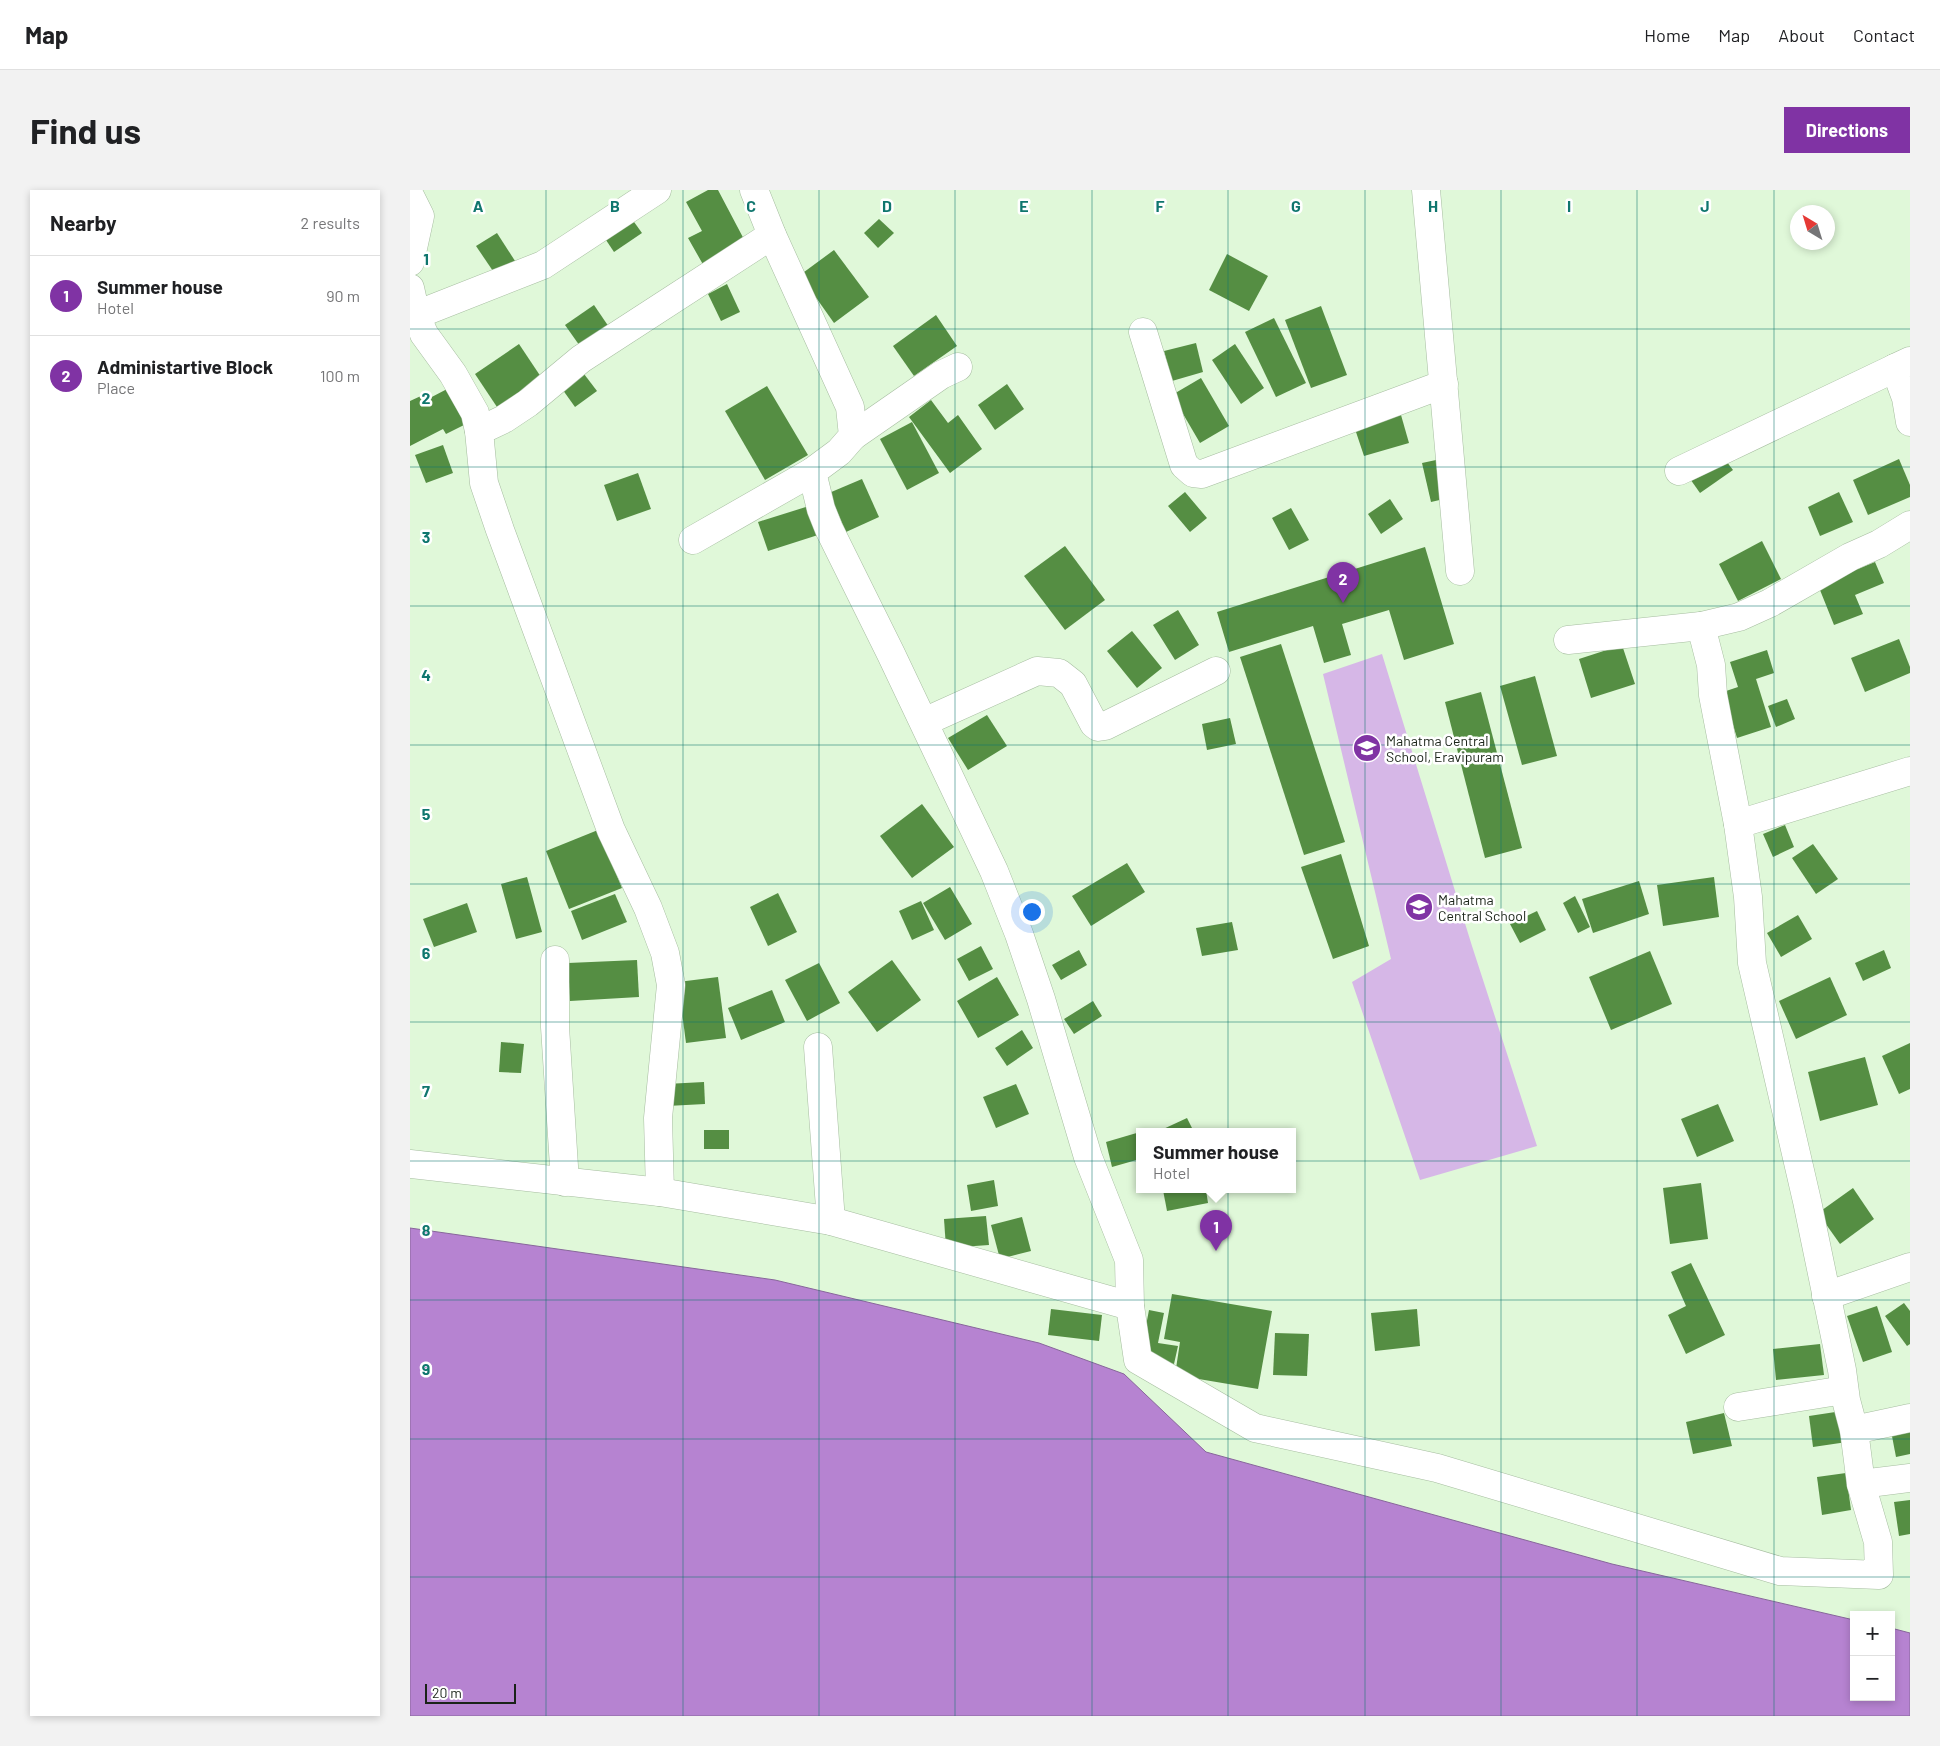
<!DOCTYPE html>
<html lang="en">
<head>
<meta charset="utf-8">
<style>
	:root { --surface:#fff; --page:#f2f2f2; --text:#202124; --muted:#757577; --line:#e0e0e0; --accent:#8033a4 }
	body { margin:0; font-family:Barlow,sans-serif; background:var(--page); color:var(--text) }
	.controls { position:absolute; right:15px; bottom:15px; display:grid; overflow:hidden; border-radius:0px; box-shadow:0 2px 8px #0003 }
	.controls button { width:45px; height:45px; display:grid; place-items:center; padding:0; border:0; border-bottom:1px solid var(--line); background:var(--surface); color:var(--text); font:25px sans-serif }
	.compass { position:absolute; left:1380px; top:15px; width:45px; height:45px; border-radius:50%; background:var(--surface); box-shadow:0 2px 8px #0003; rotate:322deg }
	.scale { position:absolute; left:15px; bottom:12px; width:91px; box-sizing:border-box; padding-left:5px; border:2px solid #1a2318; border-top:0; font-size:14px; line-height:18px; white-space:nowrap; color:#1a2318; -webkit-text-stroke:4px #fff; paint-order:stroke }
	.you { position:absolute; left:621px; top:721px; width:18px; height:18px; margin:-12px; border:4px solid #fff; border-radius:50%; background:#1a73e8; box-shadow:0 0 0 8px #1a73e833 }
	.badge { display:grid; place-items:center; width:32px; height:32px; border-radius:50%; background:var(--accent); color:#fff; font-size:16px; font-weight:700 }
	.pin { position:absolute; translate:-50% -41px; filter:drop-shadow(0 1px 2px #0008) }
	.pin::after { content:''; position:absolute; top:26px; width:18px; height:15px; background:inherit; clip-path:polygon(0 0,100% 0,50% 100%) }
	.popup { position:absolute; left:726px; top:938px; width:160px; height:65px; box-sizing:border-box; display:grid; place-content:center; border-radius:0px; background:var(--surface); filter:drop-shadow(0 1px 4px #0005); font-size:16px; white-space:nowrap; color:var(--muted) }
	.popup b { font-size:19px; color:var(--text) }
	.popup::after { content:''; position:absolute; left:50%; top:100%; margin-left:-10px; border:10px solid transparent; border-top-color:var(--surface) }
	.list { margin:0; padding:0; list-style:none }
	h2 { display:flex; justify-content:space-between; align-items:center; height:65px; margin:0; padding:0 20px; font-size:21px }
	h2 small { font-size:16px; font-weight:400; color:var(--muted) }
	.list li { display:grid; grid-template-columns:32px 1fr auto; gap:15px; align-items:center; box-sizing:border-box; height:80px; padding:0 20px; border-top:1px solid var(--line) }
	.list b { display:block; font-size:19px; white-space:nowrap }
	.list p { margin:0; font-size:16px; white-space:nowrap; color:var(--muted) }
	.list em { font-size:16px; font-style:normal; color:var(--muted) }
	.map { position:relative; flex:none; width:1500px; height:1526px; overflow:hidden; border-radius:0px }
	header { display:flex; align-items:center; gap:30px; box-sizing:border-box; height:70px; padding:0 25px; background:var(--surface); border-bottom:1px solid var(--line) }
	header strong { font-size:24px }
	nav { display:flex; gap:28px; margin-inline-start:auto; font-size:18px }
	.intro { display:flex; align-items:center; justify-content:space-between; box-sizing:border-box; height:120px; padding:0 30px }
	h1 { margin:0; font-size:35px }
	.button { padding:12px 22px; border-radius:0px; background:var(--accent); color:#fff; font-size:18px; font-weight:700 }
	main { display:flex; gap:30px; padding:0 30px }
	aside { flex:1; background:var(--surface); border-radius:0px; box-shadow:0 2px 8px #0003 }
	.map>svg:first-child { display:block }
</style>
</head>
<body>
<header>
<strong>Map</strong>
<nav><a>Home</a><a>Map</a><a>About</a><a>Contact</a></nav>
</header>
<div class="intro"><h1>Find us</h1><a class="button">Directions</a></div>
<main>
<aside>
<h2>Nearby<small>2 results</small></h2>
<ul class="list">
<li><span class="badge">1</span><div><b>Summer house</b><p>Hotel</p></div><em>90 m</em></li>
<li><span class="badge">2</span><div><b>Administartive Block</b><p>Place</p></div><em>100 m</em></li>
</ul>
</aside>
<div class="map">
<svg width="1500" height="1526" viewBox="0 0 1500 1526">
	<rect width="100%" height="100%" fill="#e0f8d9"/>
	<polygon fill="#d6b7e7" points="972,464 1062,756 1127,956 1010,990 942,792 981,769 913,484"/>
	<polygon fill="#b683d1" stroke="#87669a" points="0,1038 365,1090 629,1153 714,1184 796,1262 1202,1374 1444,1430 1444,1507 1481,1507 1481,1438 1500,1443 1500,1526 0,1526"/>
	<g fill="#558e43">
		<polygon points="298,0 308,0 337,55 295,78 278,48 292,41 276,12"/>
		<polygon points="219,25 232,43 204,62 192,44"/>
		<polygon points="469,29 484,43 468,58 454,43"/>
		<polygon points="87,43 107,74 87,87 66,56"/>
		<polygon points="424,60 459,107 424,133 390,85"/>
		<polygon points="817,64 858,86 839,121 799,100"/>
		<polygon points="317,94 330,122 311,131 298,104"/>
		<polygon points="184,115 201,140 172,159 155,135"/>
		<polygon points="911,116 937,185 901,198 875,130"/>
		<polygon points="526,125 547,156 504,186 483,156"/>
		<polygon points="864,128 896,193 866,207 835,142"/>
		<polygon points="786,153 793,182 762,191 754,161"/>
		<polygon points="109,154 133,190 89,220 65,184"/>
		<polygon points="825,154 854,198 831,214 802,170"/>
		<polygon points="171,180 187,201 165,217 150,196"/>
		<polygon points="791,188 819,236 790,253 762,205"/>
		<polygon points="597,194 614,219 585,240 568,215"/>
		<polygon points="357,196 398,265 355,290 315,221"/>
		<polygon points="39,198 58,233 36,244 33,239 0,256 0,211 13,205 16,210"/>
		<polygon points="521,210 538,233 548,225 572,259 540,283 499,227"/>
		<polygon points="991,225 999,253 954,266 945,239"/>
		<polygon points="502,232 529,283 497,300 470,249"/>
		<polygon points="33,255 43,283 16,293 5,265"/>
		<polygon points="1310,263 1323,280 1290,303 1278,286"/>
		<polygon points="1489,269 1500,295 1500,307 1458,325 1443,290"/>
		<polygon points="1026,270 1034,309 1021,312 1012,273"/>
		<polygon points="228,283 241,319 207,331 194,295"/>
		<polygon points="452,289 469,327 436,342 419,303"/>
		<polygon points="775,302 797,328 780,342 758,316"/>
		<polygon points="1429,302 1443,332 1410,346 1398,317"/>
		<polygon points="980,309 993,329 971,344 958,324"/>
		<polygon points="399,316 408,345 358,361 348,332"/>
		<polygon points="881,318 899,350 879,360 862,328"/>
		<polygon points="1352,351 1371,389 1328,411 1309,374"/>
		<polygon points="655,356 695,410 655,440 614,386"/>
		<polygon points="1015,357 1044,454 994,470 979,420 932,434 941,465 914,473 903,436 819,462 807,422"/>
		<polygon points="1465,372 1474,393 1445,405 1453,424 1424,435 1408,395"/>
		<polygon points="768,420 789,455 765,470 743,435"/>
		<polygon points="722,441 752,478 727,498 697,461"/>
		<polygon points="1489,449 1500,477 1500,483 1455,502 1441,468"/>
		<polygon points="871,454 935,652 894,665 830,467"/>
		<polygon points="1212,455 1225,494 1181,508 1169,469"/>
		<polygon points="1357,460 1364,483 1346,489 1361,537 1327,548 1313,502 1328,497 1320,472"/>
		<polygon points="1125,486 1147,566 1112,575 1090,496"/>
		<polygon points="1071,502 1112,658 1075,668 1035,512"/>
		<polygon points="1377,509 1385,529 1366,537 1358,516"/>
		<polygon points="577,525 597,556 558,580 538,548"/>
		<polygon points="820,528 826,554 797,560 792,534"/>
		<polygon points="512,614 544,657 502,688 470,646"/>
		<polygon points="1375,635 1384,657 1363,667 1353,644"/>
		<polygon points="188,640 212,698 159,719 136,661"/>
		<polygon points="1403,654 1428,689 1406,704 1382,668"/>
		<polygon points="931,664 959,756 923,769 891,677"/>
		<polygon points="717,673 735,702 681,736 662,706"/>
		<polygon points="117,687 132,742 106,749 91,694"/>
		<polygon points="1304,687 1309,727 1253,736 1247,695"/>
		<polygon points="1229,691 1239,724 1183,743 1172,709"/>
		<polygon points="540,697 562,734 535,750 513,713"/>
		<polygon points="368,703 387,742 358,756 340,717"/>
		<polygon points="205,704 217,732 172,750 161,721"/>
		<polygon points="1165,706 1180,737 1168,743 1153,713"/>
		<polygon points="511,711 524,740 502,750 489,721"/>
		<polygon points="57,713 67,742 24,757 13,729"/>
		<polygon points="1127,721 1136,740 1110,753 1100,734"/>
		<polygon points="1388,725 1402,749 1371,767 1357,743"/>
		<polygon points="822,732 828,760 792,766 786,738"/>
		<polygon points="571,756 583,779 559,791 547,769"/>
		<polygon points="669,760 677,775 651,790 642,775"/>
		<polygon points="1474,760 1481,778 1453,791 1445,773"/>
		<polygon points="1240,761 1262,814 1201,840 1179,787"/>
		<polygon points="227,770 229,807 160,811 158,773"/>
		<polygon points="482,770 511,810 467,842 438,802"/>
		<polygon points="409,773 430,813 397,831 375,790"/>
		<polygon points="308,787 316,848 276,853 268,792"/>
		<polygon points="587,787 609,825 568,848 547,811"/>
		<polygon points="1420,787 1437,825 1386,849 1369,811"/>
		<polygon points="362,800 375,832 331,850 318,818"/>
		<polygon points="683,811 692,826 664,844 654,829"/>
		<polygon points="612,840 623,858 597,876 585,858"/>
		<polygon points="91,852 114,854 111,883 89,882"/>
		<polygon points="1500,853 1500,899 1489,904 1472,866"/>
		<polygon points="1455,867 1468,915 1410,931 1398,882"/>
		<polygon points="294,892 295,914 257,916 256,894"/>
		<polygon points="606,894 619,924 586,938 573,907"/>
		<polygon points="1308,914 1324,951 1287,967 1271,929"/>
		<polygon points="777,928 784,942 750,942 749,941"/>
		<rect x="294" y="940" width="25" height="19"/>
		<polygon points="730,942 730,969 702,977 696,952"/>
		<polygon points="584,990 588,1016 561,1021 557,995"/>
		<polygon points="1291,993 1298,1049 1260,1054 1253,998"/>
		<polygon points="1443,998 1464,1029 1430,1054 1408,1023"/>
		<polygon points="753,1000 796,1000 798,1013 757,1021"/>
		<polygon points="576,1026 579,1055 536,1058 534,1029"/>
		<polygon points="612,1027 621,1061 590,1069 581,1035"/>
		<polygon points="1281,1073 1315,1145 1276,1164 1258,1125 1276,1116 1261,1082"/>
		<polygon points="762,1104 862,1121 848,1199 765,1185 770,1152 754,1149"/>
		<polygon points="1494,1113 1500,1121 1500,1154 1497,1156 1475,1126"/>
		<polygon points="1467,1116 1482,1162 1453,1172 1437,1126"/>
		<polygon points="641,1119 692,1125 689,1151 638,1145"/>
		<polygon points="1007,1119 1010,1156 965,1161 961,1123"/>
		<polygon points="739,1120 754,1123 748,1153 768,1156 764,1174 730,1167"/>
		<polygon points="865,1143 899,1144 897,1186 863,1185"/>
		<polygon points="1410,1154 1414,1185 1366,1190 1363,1159"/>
		<polygon points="1432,1221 1437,1252 1403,1257 1399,1226"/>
		<polygon points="1314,1223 1322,1256 1283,1264 1276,1232"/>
		<polygon points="1500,1237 1500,1264 1486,1267 1481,1241"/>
		<polygon points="1436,1283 1441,1320 1412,1325 1407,1287"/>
		<polygon points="1500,1310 1500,1344 1489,1346 1484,1312"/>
	</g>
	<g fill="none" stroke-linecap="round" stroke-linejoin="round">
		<defs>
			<g id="street">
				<polyline points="344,0 362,45 440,217 443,246 429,262 402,282 411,319 419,339 481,464 584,681 609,744 631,809 678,967 719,1070 720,1116 728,1170 845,1238 1027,1278 1370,1381 1469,1385 1468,1352 1451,1294 1444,1240 1436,1210 1432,1180 1397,1011 1342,773 1338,707 1328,634 1303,505 1301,475 1291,436 1329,427 1360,413 1440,367 1469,354 1500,335"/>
				<polyline points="1016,0 1050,381"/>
				<polyline points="0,6 10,26 0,72"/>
				<polyline points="0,98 6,125 14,144 43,184 65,223 69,241 74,293 90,340 201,640 238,718 255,763 261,795 248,928 250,1002"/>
				<polyline points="6,125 133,75 247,0"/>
				<polyline points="733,142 774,275 783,283 792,284 1034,194"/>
				<polyline points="1500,171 1485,178 1496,208 1500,232"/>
				<polyline points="69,241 94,229 118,213 171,169 362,45"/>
				<polyline points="443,246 531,185 548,177"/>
				<polyline points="1269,281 1485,178"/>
				<polyline points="283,350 402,282"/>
				<polyline points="1158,450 1291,436"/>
				<polyline points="514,532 627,481 649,483 663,494 684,534 688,537 695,536 806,481"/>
				<polyline points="1328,634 1500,581"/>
				<polyline points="145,770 145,837 155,992"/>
				<polyline points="408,857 421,1031"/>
				<polyline points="0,974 250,1002 421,1031 720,1116"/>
				<polyline points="1416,1106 1500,1077"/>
				<polyline points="1328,1217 1434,1200"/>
				<polyline points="1444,1240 1500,1228"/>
				<polyline points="1451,1294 1500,1288"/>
			</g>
		</defs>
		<use href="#street" stroke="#a6bda0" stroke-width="29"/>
		<use href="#street" stroke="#fff" stroke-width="28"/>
	</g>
	<path fill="none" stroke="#0f766e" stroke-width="1" stroke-opacity="0.55" d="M 136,0 L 136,1526M 273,0 L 273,1526M 409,0 L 409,1526M 545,0 L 545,1526M 682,0 L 682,1526M 818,0 L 818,1526M 955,0 L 955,1526M 1091,0 L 1091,1526M 1227,0 L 1227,1526M 1364,0 L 1364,1526M 0,139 L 1500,139M 0,277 L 1500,277M 0,416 L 1500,416M 0,555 L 1500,555M 0,694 L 1500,694M 0,832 L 1500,832M 0,971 L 1500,971M 0,1110 L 1500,1110M 0,1249 L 1500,1249M 0,1387 L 1500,1387"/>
	<defs>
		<symbol id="school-disc" viewBox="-11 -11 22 22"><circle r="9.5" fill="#8033a4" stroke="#fff"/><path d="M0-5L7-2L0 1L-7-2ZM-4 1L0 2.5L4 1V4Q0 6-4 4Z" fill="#fff"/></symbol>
	</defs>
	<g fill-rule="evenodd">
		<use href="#school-disc" x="941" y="542" width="32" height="32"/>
		<use href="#school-disc" x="993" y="701" width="32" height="32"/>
	</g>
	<g text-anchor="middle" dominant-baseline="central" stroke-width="5" stroke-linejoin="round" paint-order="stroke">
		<g font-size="14" fill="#1a2318" stroke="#fff" text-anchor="start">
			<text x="976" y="550">Mahatma Central<tspan x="976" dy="16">School, Eravipuram</tspan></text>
			<text x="1028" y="709">Mahatma<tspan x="1028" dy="16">Central School</tspan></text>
		</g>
	</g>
	<g font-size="16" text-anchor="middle" font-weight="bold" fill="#0f766e" stroke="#fff" stroke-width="5" stroke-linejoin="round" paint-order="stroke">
		<text x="68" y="22">A</text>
		<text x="205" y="22">B</text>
		<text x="341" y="22">C</text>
		<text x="477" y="22">D</text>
		<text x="614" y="22">E</text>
		<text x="750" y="22">F</text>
		<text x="886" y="22">G</text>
		<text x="1023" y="22">H</text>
		<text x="1159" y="22">I</text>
		<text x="1295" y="22">J</text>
		<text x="16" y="75">1</text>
		<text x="16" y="214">2</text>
		<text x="16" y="353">3</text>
		<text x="16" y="491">4</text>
		<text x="16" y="630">5</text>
		<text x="16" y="769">6</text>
		<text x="16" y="907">7</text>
		<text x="16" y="1046">8</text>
		<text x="16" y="1185">9</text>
	</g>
</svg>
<div class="controls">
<button>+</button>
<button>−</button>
</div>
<svg class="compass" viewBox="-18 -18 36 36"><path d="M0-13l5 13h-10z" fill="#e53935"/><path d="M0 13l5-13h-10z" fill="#757577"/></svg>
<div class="scale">20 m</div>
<div class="you"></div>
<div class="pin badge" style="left:806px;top:1061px">1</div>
<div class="popup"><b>Summer house</b>Hotel</div>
<div class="pin badge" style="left:933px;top:413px">2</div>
</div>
</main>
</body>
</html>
